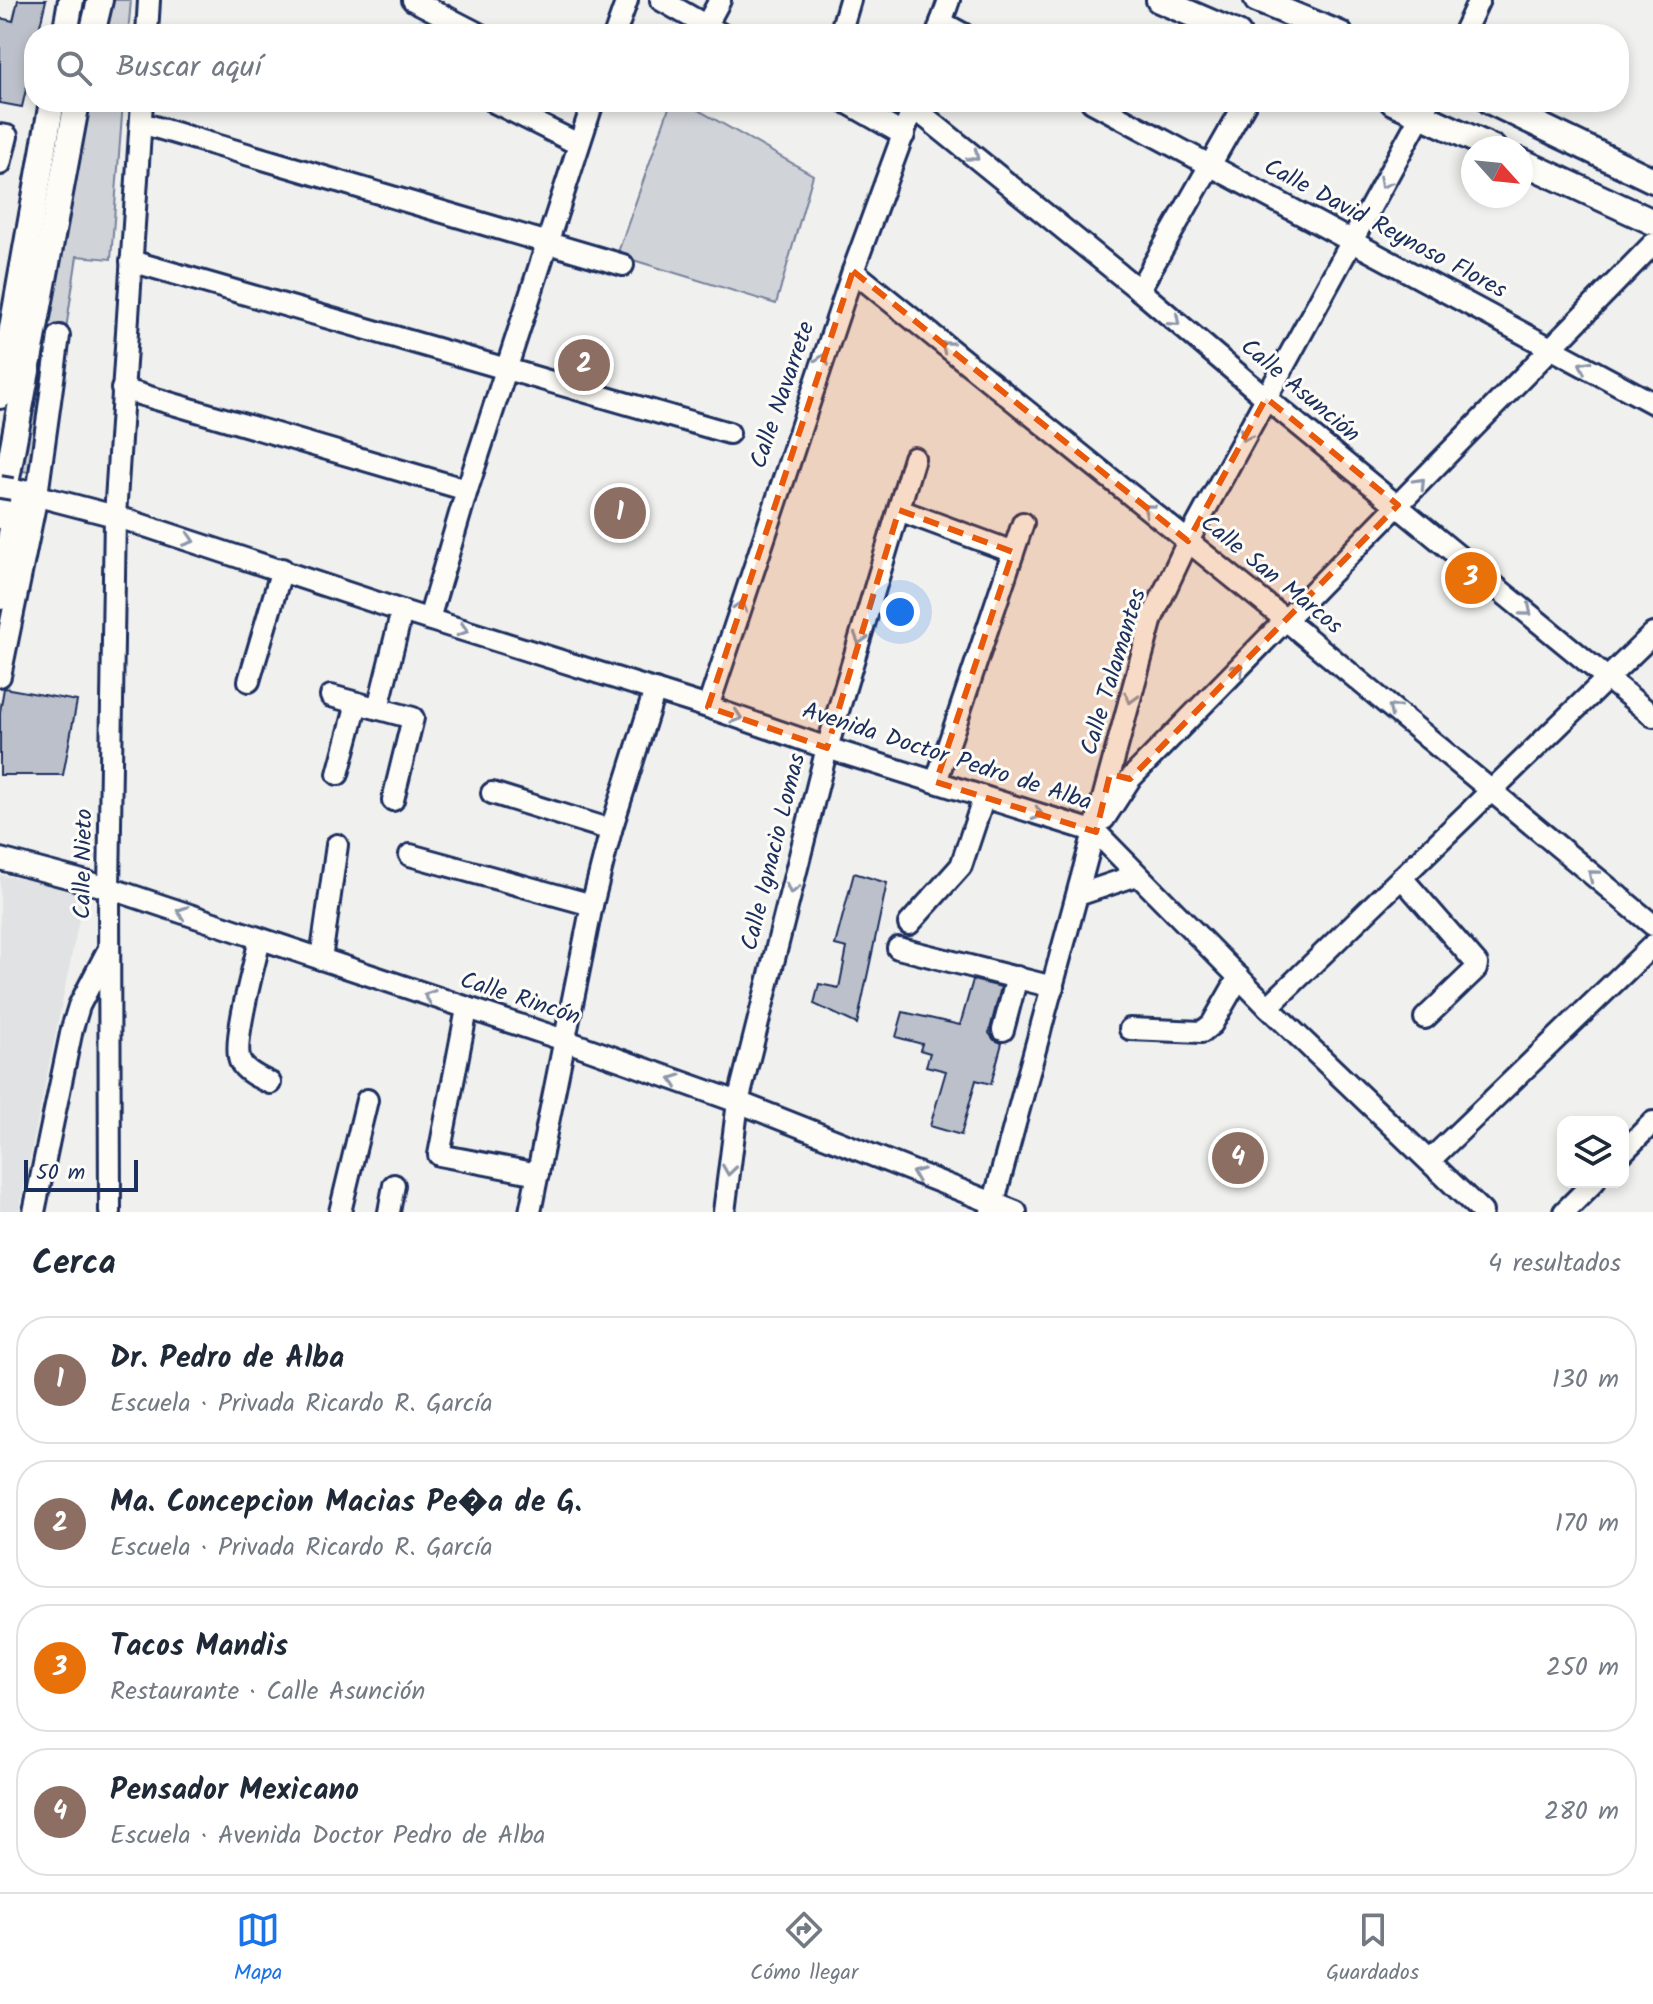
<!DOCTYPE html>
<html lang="es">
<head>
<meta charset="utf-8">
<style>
	:root { --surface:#fff; --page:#f2f2f3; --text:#1f2937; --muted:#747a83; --line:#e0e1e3; --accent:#1a73e8 }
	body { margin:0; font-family:Kalam,sans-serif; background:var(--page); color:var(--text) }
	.controls { position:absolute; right:24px; bottom:24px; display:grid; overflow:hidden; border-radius:16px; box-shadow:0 4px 12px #0003 }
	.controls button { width:72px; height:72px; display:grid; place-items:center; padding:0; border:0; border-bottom:2px solid var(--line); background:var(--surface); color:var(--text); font:40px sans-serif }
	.compass { position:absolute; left:1461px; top:136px; width:72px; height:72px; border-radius:50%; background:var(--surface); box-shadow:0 4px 12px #0003; rotate:117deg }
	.scale { position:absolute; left:24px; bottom:20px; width:114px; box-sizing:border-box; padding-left:8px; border:4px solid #1b2f5e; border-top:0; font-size:22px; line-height:28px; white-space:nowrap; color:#1b2f5e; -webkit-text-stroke:6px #fdfcf7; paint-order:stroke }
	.you { position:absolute; left:900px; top:612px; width:28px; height:28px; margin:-20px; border:6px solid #fff; border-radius:50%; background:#1a73e8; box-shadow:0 0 0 12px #1a73e833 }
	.badge { display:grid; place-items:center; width:52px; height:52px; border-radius:50%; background:var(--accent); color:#fff; font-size:26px; font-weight:700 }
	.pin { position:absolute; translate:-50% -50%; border:4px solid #fff; box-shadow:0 2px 8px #0006 }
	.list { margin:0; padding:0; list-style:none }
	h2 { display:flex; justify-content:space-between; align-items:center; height:104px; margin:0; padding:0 32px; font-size:34px }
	h2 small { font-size:26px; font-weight:400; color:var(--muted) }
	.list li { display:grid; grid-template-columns:52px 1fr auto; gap:24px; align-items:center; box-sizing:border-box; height:128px; margin:0 16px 16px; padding:0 16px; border:2px solid var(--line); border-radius:32px }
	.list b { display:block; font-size:30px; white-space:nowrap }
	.list p { margin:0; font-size:26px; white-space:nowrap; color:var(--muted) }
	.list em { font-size:26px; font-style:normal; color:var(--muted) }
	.icon { flex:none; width:44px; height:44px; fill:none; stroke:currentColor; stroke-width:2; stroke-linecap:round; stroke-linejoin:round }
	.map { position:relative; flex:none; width:1653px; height:1212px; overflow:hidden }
	.search { position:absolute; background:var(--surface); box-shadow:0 4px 12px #0003; left:24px; right:24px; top:24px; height:88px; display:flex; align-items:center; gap:20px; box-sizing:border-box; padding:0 28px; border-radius:32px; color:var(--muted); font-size:30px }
	.sheet { height:680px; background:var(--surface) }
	nav { display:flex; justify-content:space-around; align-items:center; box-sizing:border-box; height:112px; border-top:2px solid var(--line); background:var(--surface); font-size:22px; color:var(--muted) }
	nav a { display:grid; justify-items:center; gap:4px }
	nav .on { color:var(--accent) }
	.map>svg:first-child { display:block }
</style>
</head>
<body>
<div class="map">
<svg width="1653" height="1212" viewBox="0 0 1653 1212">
	<rect width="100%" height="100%" fill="#f0f0ee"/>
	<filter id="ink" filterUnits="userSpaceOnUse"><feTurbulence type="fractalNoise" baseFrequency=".0125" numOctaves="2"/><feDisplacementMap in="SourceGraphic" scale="16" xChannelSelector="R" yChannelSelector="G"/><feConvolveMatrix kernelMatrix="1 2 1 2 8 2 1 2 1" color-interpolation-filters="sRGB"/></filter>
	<g filter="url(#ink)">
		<polygon fill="#e0e2e3" points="0,875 85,890 19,1212 0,1212"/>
		<g fill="#d0d3d8" stroke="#76819b" stroke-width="2">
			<polygon points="112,0 131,0 128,34 105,34"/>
			<polygon points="91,102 123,102 111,259 77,256 44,475 13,469"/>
			<polygon points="671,102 684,102 813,175 776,304 617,255"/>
		</g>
		<g fill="#bbc0ca" stroke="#1b2f5e" stroke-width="2">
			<polygon points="18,0 46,0 38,34 34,34 34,54 22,107 0,103 0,18 13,21"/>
			<polygon points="4,688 77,701 63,775 0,775 0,712"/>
			<polygon points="854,873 887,883 857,1024 814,1004 819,984 839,988 847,948 835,945"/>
			<polygon points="973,980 1001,987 989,1033 994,1040 1002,1043 991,1084 976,1080 961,1135 930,1126 946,1071 926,1066 930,1053 920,1050 922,1044 896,1037 903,1012 960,1025"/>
		</g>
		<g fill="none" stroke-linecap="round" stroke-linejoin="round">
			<defs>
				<g id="minor">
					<polyline points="413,0 479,34"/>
					<polyline points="661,0 721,34"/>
					<polyline points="941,22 963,34"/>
					<polyline points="706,26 720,0"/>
					<polyline points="147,34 149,0"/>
					<polyline points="615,34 627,0"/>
					<polyline points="840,34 850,0"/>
					<polyline points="937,34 949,0"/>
					<polyline points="1463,34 1479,0"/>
					<polyline points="494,102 578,144"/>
					<polyline points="846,102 904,135"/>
					<polyline points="1092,102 1653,403"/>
					<polyline points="913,107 1139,290 1266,398 1653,716"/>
					<polyline points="141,123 623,265"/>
					<polyline points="0,135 7,136 0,164"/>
					<polyline points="131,261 729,433"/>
					<polyline points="853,271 1287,621 1653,925"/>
					<polyline points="1139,290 1246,102"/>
					<polyline points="122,389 467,490"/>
					<polyline points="15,490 115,516 402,611 708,707 827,748 1096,832 1268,1007 1482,1212"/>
					<polyline points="899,510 1013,552"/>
					<polyline points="429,619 467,490 593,102"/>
					<polyline points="0,676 37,495 59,336"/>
					<polyline points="249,681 282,569"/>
					<polyline points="331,696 413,718 393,800"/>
					<polyline points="708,707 853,271 915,102"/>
					<polyline points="378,708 402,611"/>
					<polyline points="338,774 357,703"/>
					<polyline points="936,782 1023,523"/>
					<polyline points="492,793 611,830"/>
					<polyline points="1104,819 1130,779 1653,244"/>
					<polyline points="410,855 592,905"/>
					<polyline points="0,859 109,888 564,1040 738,1102 1016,1212"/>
					<polyline points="1402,878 1477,964 1476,969 1425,1018"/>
					<polyline points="1078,895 1137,875"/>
					<polyline points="909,924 961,866 984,797"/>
					<path d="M 260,939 C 255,963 232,1041 240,1061 C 245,1072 260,1078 270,1083"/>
					<polyline points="898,948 1053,987"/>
					<polyline points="321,959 337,845"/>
					<polyline points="1268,1007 1653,634"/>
					<polyline points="467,1009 439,1155 538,1174"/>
					<polyline points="1130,1029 1202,1032 1212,1024 1239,977"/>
					<polyline points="1003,1030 1017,977"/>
					<polyline points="1623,1152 1653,1122"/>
					<polyline points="1430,1160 1653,945"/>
					<polyline points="34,1212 72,1029 79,1006 107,952"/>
					<polyline points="110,1212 109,888 115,516 142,102"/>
					<polyline points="340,1212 367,1100"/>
					<polyline points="389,1212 394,1185"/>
					<polyline points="530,1212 592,905 611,830 655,690"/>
					<polyline points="724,1212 738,1102 827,748 914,458"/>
					<polyline points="991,1212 1152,618 1188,541 1428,102"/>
					<polyline points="1564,1212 1594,1182"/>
				</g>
				<g id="major">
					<polyline points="1159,0 1238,34"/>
					<polyline points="1257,0 1340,34"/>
					<polyline points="65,34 71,0"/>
					<polyline points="92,34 100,0"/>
					<polyline points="1393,102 1493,148"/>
					<polyline points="1491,102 1653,180"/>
					<polyline points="1521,161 1653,222"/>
					<polyline points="0,396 52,102"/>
					<polyline points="0,516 77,102"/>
					<polyline points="0,597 14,517 29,492"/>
				</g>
			</defs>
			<use href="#minor" stroke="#1b2f5e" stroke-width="26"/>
			<use href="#major" stroke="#1b2f5e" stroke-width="30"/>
			<use href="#minor" stroke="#fdfcf7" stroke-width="20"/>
			<use href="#major" stroke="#fdfcf7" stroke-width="24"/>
			<defs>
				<polyline id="minor-bridge" points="0,487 12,489"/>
			</defs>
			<use href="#minor-bridge" stroke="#1b2f5e" stroke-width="26" stroke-linecap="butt"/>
			<use href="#minor-bridge" stroke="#fdfcf7" stroke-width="20"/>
		</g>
		<defs><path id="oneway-chevron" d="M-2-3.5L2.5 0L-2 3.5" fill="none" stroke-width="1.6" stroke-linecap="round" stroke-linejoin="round" transform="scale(2)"/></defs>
		<g stroke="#8c96aa">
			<use href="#oneway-chevron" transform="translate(974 156) rotate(39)"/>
			<use href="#oneway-chevron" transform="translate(1384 183) rotate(119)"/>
			<use href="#oneway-chevron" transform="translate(1175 321) rotate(41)"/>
			<use href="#oneway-chevron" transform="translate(946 346) rotate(-141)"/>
			<use href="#oneway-chevron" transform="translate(823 359) rotate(-71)"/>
			<use href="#oneway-chevron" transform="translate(1584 366) rotate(-152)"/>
			<use href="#oneway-chevron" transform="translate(1245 436) rotate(119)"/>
			<use href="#oneway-chevron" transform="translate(1420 483) rotate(-46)"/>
			<use href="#oneway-chevron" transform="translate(1148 509) rotate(-141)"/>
			<use href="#oneway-chevron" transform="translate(189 540) rotate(18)"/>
			<use href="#oneway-chevron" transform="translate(741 606) rotate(-72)"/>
			<use href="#oneway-chevron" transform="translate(1527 611) rotate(40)"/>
			<use href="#oneway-chevron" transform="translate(463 630) rotate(17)"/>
			<use href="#oneway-chevron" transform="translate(860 639) rotate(107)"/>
			<use href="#oneway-chevron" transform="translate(1239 669) rotate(-45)"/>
			<use href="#oneway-chevron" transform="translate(1131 698) rotate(105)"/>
			<use href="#oneway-chevron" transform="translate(1393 709) rotate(-141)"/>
			<use href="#oneway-chevron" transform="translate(737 717) rotate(19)"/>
			<use href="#oneway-chevron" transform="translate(1038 814) rotate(17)"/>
			<use href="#oneway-chevron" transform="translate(1593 875) rotate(-140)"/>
			<use href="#oneway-chevron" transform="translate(792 889) rotate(104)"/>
			<use href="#oneway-chevron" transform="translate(182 912) rotate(-161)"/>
			<use href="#oneway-chevron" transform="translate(429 996) rotate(-161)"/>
			<use href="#oneway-chevron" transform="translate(675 1080) rotate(-160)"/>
			<use href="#oneway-chevron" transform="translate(729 1170) rotate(98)"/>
			<use href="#oneway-chevron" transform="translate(917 1174) rotate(-158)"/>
		</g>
	</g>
	<path fill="#e8590c" fill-opacity="0.2" stroke="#e8590c" stroke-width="6" stroke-dasharray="16 10" stroke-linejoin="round" d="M 853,271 L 1188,541 L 1266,398 L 1398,505 L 1130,779 L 1110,774 L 1096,832 L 936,782 L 1013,552 L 899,510 L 827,748 L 708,707 Z"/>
	<g text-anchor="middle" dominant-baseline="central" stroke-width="6" stroke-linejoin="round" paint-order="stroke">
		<g font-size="24" fill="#1b2f5e" stroke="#fdfcf7">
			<text transform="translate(1385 229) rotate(28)">Calle David Reynoso Flores</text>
			<text transform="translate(1300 391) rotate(40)">Calle Asunción</text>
			<text transform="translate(783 395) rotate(-71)">Calle Navarrete</text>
			<text transform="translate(1271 575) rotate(39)">Calle San Marcos</text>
			<text transform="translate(1114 672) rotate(-73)">Calle Talamantes</text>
			<text transform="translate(947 757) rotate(18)">Avenida Doctor Pedro de Alba</text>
			<text transform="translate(774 852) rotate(-76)">Calle Ignacio Lomas</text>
			<text transform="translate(84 864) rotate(-89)">Calle Nieto</text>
			<text transform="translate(520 999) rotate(18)">Calle Rincón</text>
		</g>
	</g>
</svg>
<div class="controls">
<button><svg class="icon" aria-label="layers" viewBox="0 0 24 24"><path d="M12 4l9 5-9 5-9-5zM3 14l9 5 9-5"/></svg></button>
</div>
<svg class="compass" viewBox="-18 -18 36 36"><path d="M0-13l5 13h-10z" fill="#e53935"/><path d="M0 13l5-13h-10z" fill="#747a83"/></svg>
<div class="scale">50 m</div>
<div class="you"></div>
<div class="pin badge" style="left:620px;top:513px;background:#8d6e63">1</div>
<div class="pin badge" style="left:584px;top:365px;background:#8d6e63">2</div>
<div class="pin badge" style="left:1471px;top:578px;background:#e8710a">3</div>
<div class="pin badge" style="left:1238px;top:1158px;background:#8d6e63">4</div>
<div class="search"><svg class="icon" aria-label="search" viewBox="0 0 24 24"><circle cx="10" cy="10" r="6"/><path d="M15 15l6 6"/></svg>Buscar aquí</div>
</div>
<section class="sheet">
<h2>Cerca<small>4 resultados</small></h2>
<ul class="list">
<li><span class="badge" style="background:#8d6e63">1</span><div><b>Dr. Pedro de Alba</b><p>Escuela · Privada Ricardo R. García</p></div><em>130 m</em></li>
<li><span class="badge" style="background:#8d6e63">2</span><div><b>Ma. Concepcion Macias Pe�a de G.</b><p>Escuela · Privada Ricardo R. García</p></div><em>170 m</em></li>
<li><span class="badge" style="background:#e8710a">3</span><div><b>Tacos Mandis</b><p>Restaurante · Calle Asunción</p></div><em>250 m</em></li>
<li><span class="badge" style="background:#8d6e63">4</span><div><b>Pensador Mexicano</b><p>Escuela · Avenida Doctor Pedro de Alba</p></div><em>280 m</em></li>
</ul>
</section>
<nav>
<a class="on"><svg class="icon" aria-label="map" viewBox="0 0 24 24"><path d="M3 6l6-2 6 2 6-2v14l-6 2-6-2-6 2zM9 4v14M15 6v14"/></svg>Mapa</a>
<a><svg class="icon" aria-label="directions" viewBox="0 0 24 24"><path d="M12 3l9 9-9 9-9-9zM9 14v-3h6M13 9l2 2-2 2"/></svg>Cómo llegar</a>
<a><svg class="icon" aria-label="saved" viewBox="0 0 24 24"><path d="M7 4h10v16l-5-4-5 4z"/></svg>Guardados</a>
</nav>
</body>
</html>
